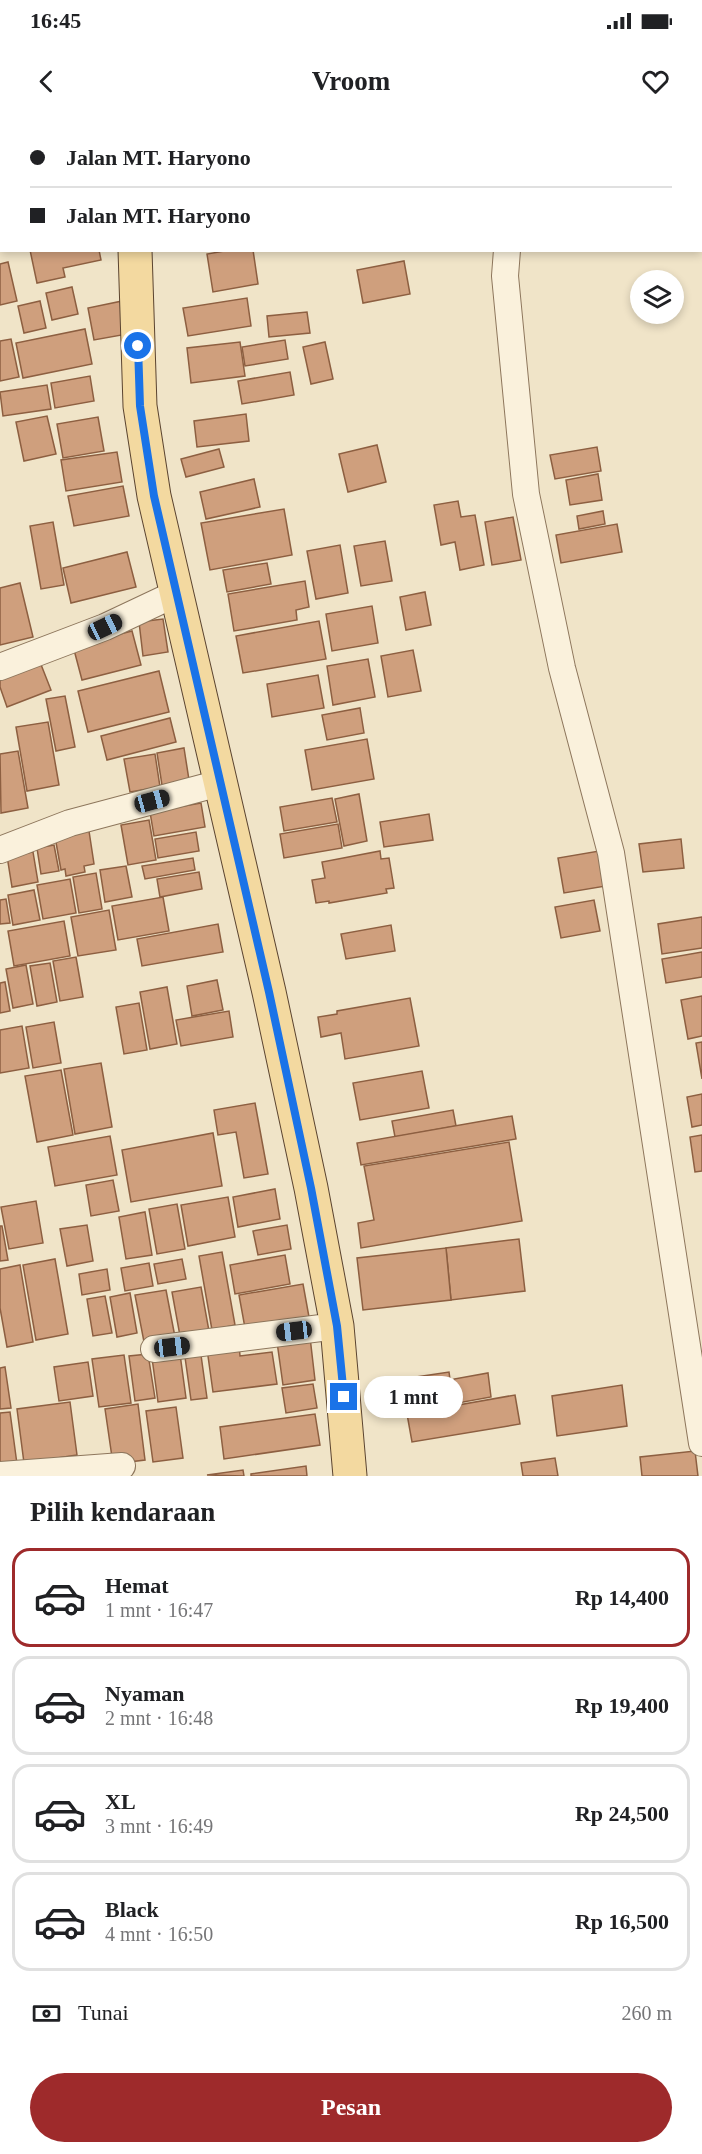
<!DOCTYPE html>
<html lang="id">
<head>
<meta charset="utf-8">
<style>
  :root { --surface:#fff; --page:#f6f6f6; --text:#202124; --muted:#757577; --line:#e0e0e0; --accent:#9e2a2b }
  body { margin:0; font-family:"Times New Roman",serif; background:var(--page); color:var(--text); height:100vh; display:flex; flex-direction:column; font-size:22px; white-space:nowrap }
  * { box-sizing:border-box; margin:0 }
  p { font-size:20px; color:var(--muted) }
  .icon { flex:none; width:33px; height:33px; fill:none; stroke:currentColor; stroke-width:2; stroke-linecap:round; stroke-linejoin:round }
  .map { position:relative; height:1356px; overflow:hidden }
  .details { display:flex; flex-direction:column; background:var(--surface); flex:1 }
  .details>* { flex:none }
  .guide { position:absolute; left:0px; top:0px; width:702px; height:132px; box-shadow:0 3px 9px #0003; display:grid; align-content:center; height:132px; padding:0 30px; background:var(--surface) }
  .buttons { position:absolute; left:630px; top:150px; display:grid; gap:12px }
  .buttons a { display:grid; place-items:center; width:54px; height:54px; border-radius:50%; background:var(--surface); box-shadow:0 3px 9px #0003; font-size:30px }
  .end { position:absolute; width:27px; height:27px; margin:-14px; border:8px solid #1a73e8; background:#fff; box-shadow:0 0 0 3px #fff }
  .from { border-radius:50% }
  .bubble { position:absolute; height:42px; border-radius:21px; background:var(--surface); box-shadow:0 3px 9px #0003; font-size:20px; font-weight:700; line-height:42px; text-align:center }
  .car { position:absolute; width:18px; height:36px; margin:-18px -9px; border-radius:8px; box-shadow:0 0 4px 2px #0007; background:linear-gradient(#222 24%,#8ab4d8 0 40%,#222 0 76%,#8ab4d8 0 86%,#222 0) }
  .guide b { display:flex; align-items:center; gap:21px; height:57px; font-size:22px }
  .guide b+b { border-top:2px solid var(--line) }
  .guide i { width:15px; height:15px; background:var(--text) }
  ul { padding:0; list-style:none }
  li { display:flex; align-items:center; gap:18px; height:99px; margin:0 12px 9px; padding:0 18px; border:3px solid var(--line); border-radius:18px }
  li div { flex:1 }
  li b { display:block; font-size:22px }
  li em { font-style:normal; font-weight:700 }
  li.on { border-color:var(--accent) }
  li>.icon { width:54px; height:54px; stroke-width:1.5 }
  h2 { padding:0 30px; font-size:27px; line-height:72px }
  .pay { display:flex; align-items:center; gap:15px; height:66px; padding:0 30px; font-size:22px }
  .pay p { margin-inline-start:auto }
  .cta { display:flex; gap:12px; margin-top:auto; padding:12px 30px }
  .cta a { flex:1; height:69px; border-radius:36px; background:var(--accent); color:#fff; font-size:24px; font-weight:700; line-height:69px; text-align:center }
  .status { display:flex; justify-content:space-between; align-items:center; height:42px; padding:0 30px; background:var(--surface); direction:ltr }
  .status svg { height:16px; fill:currentColor }
  header { display:flex; justify-content:space-between; align-items:center; height:78px; padding:0 30px; background:var(--surface); font-size:27px; font-weight:700 }
  .map>svg:first-child { display:block }
  .building { fill:#cf9f7d; stroke:#8d5f41; stroke-width:1.5 }
  .lines { fill:none; stroke-linecap:round; stroke-linejoin:round }
  .minor-casing { stroke:#8d765c; stroke-width:28 }
  .major-casing { stroke:#5b4430; stroke-width:35 }
  .minor { stroke:#faf1dc; stroke-width:26 }
  .major { stroke:#f3d9a0; stroke-width:33 }
  .route { stroke:#1a73e8; stroke-width:8 }
</style>
</head>
<body>
<div class="status"><b>16:45</b><svg viewBox="0 0 49 12"><path d="M0 12V9h3v3zM5 12V6h3v6zM10 12V3h3v9zM15 12V0h3v12zM26 1h20v11H26zM47 4h2v5h-2z"/></svg></div>
<header><svg class="icon" aria-label="back" viewBox="0 0 24 24"><path d="M15 5l-7 7 7 7"/></svg>Vroom<svg class="icon" aria-label="heart" viewBox="0 0 24 24"><path d="M12 20l-8-8c-3-5 5-10 8-4 3-6 11-1 8 4z"/></svg></header>
<div class="map">
<svg width="702" height="1356" viewBox="0 0 702 1356">
  <rect width="100%" height="100%" fill="#f0e4c8"/>
  <g class="building">
    <path d="M30 130H99L101 140 63 148 65 157 37 163Z"/>
    <path d="M230 130H253L258 164 213 172 207 134Z"/>
    <path d="M404 141 410 174 363 183 357 150Z"/>
    <path d="M8 142 17 181 0 185V144Z"/>
    <path d="M72 167 78 194 52 200 46 173Z"/>
    <path d="M247 178 251 206 188 216 183 188Z"/>
    <path d="M127 180 133 213 94 220 88 188Z"/>
    <path d="M40 181 46 208 24 213 18 186Z"/>
    <path d="M307 192 310 213 269 217 267 196Z"/>
    <path d="M85 209 92 244 23 258 16 223Z"/>
    <path d="M11 219 19 257 0 261V221Z"/>
    <path d="M285 220 288 239 245 246 242 227Z"/>
    <path d="M240 222 245 256 191 263 187 228Z"/>
    <path d="M325 222 333 259 311 264 303 227Z"/>
    <path d="M290 252 294 275 242 284 238 261Z"/>
    <path d="M90 256 94 281 55 288 51 263Z"/>
    <path d="M47 265 51 289 3 296 0 272Z"/>
    <path d="M246 294 249 321 197 327 194 301Z"/>
    <path d="M47 296 56 334 24 341 16 302Z"/>
    <path d="M98 297 104 331 63 338 57 304Z"/>
    <path d="M377 325 386 362 348 372 339 334Z"/>
    <path d="M597 327 601 351 555 359 550 335Z"/>
    <path d="M219 329 224 347 186 357 181 339Z"/>
    <path d="M117 332 122 362 66 371 61 340Z"/>
    <path d="M598 354 602 380 570 385 566 360Z"/>
    <path d="M254 359 260 387 206 399 200 372Z"/>
    <path d="M123 366 129 396 74 406 68 376Z"/>
    <path d="M458 381 461 397 475 395 484 445 460 450 455 422 441 425 434 385Z"/>
    <path d="M284 389 292 435 210 450 201 403Z"/>
    <path d="M603 391 605 404 579 409 577 396Z"/>
    <path d="M513 397 521 440 492 445 485 402Z"/>
    <path d="M53 402 64 465 41 469 30 406Z"/>
    <path d="M617 404 622 432 561 443 556 415Z"/>
    <path d="M385 421 392 461 361 466 354 426Z"/>
    <path d="M340 425 348 473 316 479 307 431Z"/>
    <path d="M127 432 136 467 71 483 63 448Z"/>
    <path d="M267 443 271 464 227 472 223 450Z"/>
    <path d="M305 461 309 487 296 490 297 500 234 511 228 474Z"/>
    <path d="M20 463 33 517 0 525V468Z"/>
    <path d="M425 472 431 505 406 510 400 477Z"/>
    <path d="M372 486 378 523 332 531 326 494Z"/>
    <path d="M163 499 168 532 143 536 139 502Z"/>
    <path d="M319 501 326 539 243 553 236 516Z"/>
    <path d="M132 511 141 545 82 560 73 526Z"/>
    <path d="M413 530 421 571 388 577 381 536Z"/>
    <path d="M368 539 375 577 333 585 327 546Z"/>
    <path d="M40 542 51 570 7 587 0 567V557Z"/>
    <path d="M159 551 169 592 88 612 78 571Z"/>
    <path d="M318 555 324 588 272 597 267 564Z"/>
    <path d="M65 576 75 627 56 631 46 579Z"/>
    <path d="M360 588 364 613 327 620 322 595Z"/>
    <path d="M170 598 176 622 107 640 101 616Z"/>
    <path d="M48 602 59 665 27 671 16 607Z"/>
    <path d="M367 619 374 659 312 670 305 630Z"/>
    <path d="M184 628 189 660 162 665 157 633Z"/>
    <path d="M18 631 28 688 1 693 0 634Z"/>
    <path d="M155 634 160 667 130 672 124 639Z"/>
    <path d="M359 674 367 721 344 726 335 679Z"/>
    <path d="M332 678 337 702 284 711 280 687Z"/>
    <path d="M201 683 205 707 154 716 150 692Z"/>
    <path d="M429 694 433 720 384 727 380 702Z"/>
    <path d="M149 700 156 740 128 745 121 705Z"/>
    <path d="M338 704 342 728 284 738 280 714Z"/>
    <path d="M89 711 94 744 84 746 85 752 66 756 65 749 61 750 55 717Z"/>
    <path d="M196 712 199 731 158 738 155 719Z"/>
    <path d="M681 719 684 748 643 752 639 724Z"/>
    <path d="M54 725 59 751 41 754 37 728Z"/>
    <path d="M380 731 381 739 389 738 394 768 386 769 387 773 329 783V781L316 783 312 760 325 758 322 742Z"/>
    <path d="M599 731 606 766 564 773 558 738Z"/>
    <path d="M33 732 38 762 12 767 7 736Z"/>
    <path d="M193 738 195 750 145 759 142 746Z"/>
    <path d="M126 746 132 777 105 782 100 750Z"/>
    <path d="M199 752 202 769 160 777 157 759Z"/>
    <path d="M96 753 102 789 79 793 73 757Z"/>
    <path d="M70 759 76 793 43 799 37 765Z"/>
    <path d="M34 770 40 800 13 805 8 775Z"/>
    <path d="M163 777 169 811 118 820 112 786Z"/>
    <path d="M6 779 10 803 0 804V780Z"/>
    <path d="M594 780 600 811 561 818 555 787Z"/>
    <path d="M109 790 116 830 78 836 71 797Z"/>
    <path d="M702 797V828L662 834 658 804Z"/>
    <path d="M64 801 70 836 14 846 8 811Z"/>
    <path d="M218 804 223 832 142 846 137 819Z"/>
    <path d="M391 805 395 831 346 839 341 814Z"/>
    <path d="M702 832V857L666 863 662 839Z"/>
    <path d="M76 837 83 877 60 881 53 841Z"/>
    <path d="M50 843 57 882 37 886 30 846Z"/>
    <path d="M26 845 33 884 13 888 6 849Z"/>
    <path d="M217 860 223 890 192 896 187 866Z"/>
    <path d="M5 862 10 891 0 893V863Z"/>
    <path d="M167 867 177 924 150 929 140 872Z"/>
    <path d="M702 876V916L688 919 681 880Z"/>
    <path d="M410 878 419 926 345 939 341 913 321 917 318 897 337 894V891Z"/>
    <path d="M139 883 147 930 124 934 116 887Z"/>
    <path d="M229 891 233 917 181 926 176 900Z"/>
    <path d="M54 902 61 943 33 948 26 907Z"/>
    <path d="M22 906 29 948 0 953V910Z"/>
    <path d="M702 922V959L696 923Z"/>
    <path d="M101 943 112 1007 75 1014 64 949Z"/>
    <path d="M61 950 73 1015 37 1022 25 956Z"/>
    <path d="M422 951 429 988 360 1000 353 963Z"/>
    <path d="M702 974V1005L692 1007 687 977Z"/>
    <path d="M255 983 268 1054 244 1058 236 1012 218 1015 214 990Z"/>
    <path d="M453 990 456 1006 395 1017 392 1001Z"/>
    <path d="M512 996 516 1019 361 1045 357 1023Z"/>
    <path d="M213 1013 222 1066 131 1082 122 1030Z"/>
    <path d="M702 1015V1051L695 1052 690 1017Z"/>
    <path d="M110 1016 117 1055 55 1066 48 1027Z"/>
    <path d="M509 1022 522 1101 361 1128 358 1103 374 1100 364 1046Z"/>
    <path d="M113 1060 119 1091 91 1096 86 1065Z"/>
    <path d="M275 1069 280 1099 238 1107 233 1077Z"/>
    <path d="M228 1077 235 1117 188 1126 181 1085Z"/>
    <path d="M36 1081 43 1123 9 1129 1 1087Z"/>
    <path d="M177 1084 185 1129 157 1134 149 1089Z"/>
    <path d="M145 1092 152 1135 126 1139 119 1097Z"/>
    <path d="M87 1105 93 1141 67 1146 60 1109Z"/>
    <path d="M287 1105 291 1129 258 1135 253 1111Z"/>
    <path d="M0 1106H2L8 1140 0 1141Z"/>
    <path d="M519 1119 525 1171 451 1180 446 1128Z"/>
    <path d="M446 1128 451 1180 363 1190 357 1138Z"/>
    <path d="M222 1132 235 1205 212 1210 199 1136Z"/>
    <path d="M285 1135 290 1164 235 1174 230 1145Z"/>
    <path d="M55 1139 68 1214 36 1220 23 1145Z"/>
    <path d="M182 1139 186 1159 158 1164 154 1144Z"/>
    <path d="M149 1143 153 1166 125 1171 121 1148Z"/>
    <path d="M20 1145 33 1222 7 1227 0 1188V1149Z"/>
    <path d="M107 1149 110 1170 82 1175 79 1154Z"/>
    <path d="M303 1164 309 1197 245 1208 239 1175Z"/>
    <path d="M201 1167 209 1211 180 1216 172 1172Z"/>
    <path d="M166 1170 175 1217 144 1222 135 1175Z"/>
    <path d="M130 1173 137 1213 117 1217 110 1177Z"/>
    <path d="M105 1176 112 1213 93 1216 87 1179Z"/>
    <path d="M310 1217 315 1260 283 1265 277 1222Z"/>
    <path d="M239 1224 240 1236 272 1232 277 1264 213 1272 207 1229Z"/>
    <path d="M200 1228 207 1278 191 1280 184 1230Z"/>
    <path d="M148 1234 155 1278 135 1281 129 1236Z"/>
    <path d="M180 1234 186 1278 158 1282 152 1238Z"/>
    <path d="M124 1235 131 1283 99 1287 92 1239Z"/>
    <path d="M88 1242 93 1276 59 1281 54 1247Z"/>
    <path d="M5 1247 11 1288 0 1289V1248Z"/>
    <path d="M449 1252 453 1281 407 1288 403 1259Z"/>
    <path d="M488 1253 491 1277 458 1283 454 1259Z"/>
    <path d="M313 1264 317 1288 286 1293 282 1268Z"/>
    <path d="M622 1265 627 1306 557 1316 552 1276Z"/>
    <path d="M515 1275 520 1304 412 1322 407 1294Z"/>
    <path d="M70 1282 77 1335 24 1343 17 1289Z"/>
    <path d="M138 1284 145 1340 113 1344 105 1289Z"/>
    <path d="M176 1287 183 1338 153 1342 146 1291Z"/>
    <path d="M10 1292 17 1344 0 1346V1293Z"/>
    <path d="M315 1294 320 1325 224 1339 220 1307Z"/>
    <path d="M695 1331 698 1356H642L640 1337Z"/>
    <path d="M555 1338 558 1356H523L521 1343Z"/>
    <path d="M306 1346 307 1356H251V1354Z"/>
    <path d="M243 1350 244 1356 207 1355Z"/>
  </g>
  <g class="lines">
    <defs>
      <g id="minor">
        <path d="M136 2 192 0"/>
        <path d="M513 2V0"/>
        <path d="M0 11H2"/>
        <path d="M507 130 505 156 526 374 562 548 611 733 702 1323"/>
        <path d="M0 547 105 507 177 473"/>
        <path d="M0 730 70 703 220 663"/>
        <path d="M154 1229 337 1206"/>
        <path d="M0 1355 122 1346"/>
      </g>
      <g id="major">
        <path d="M150 2V0"/>
        <path d="M135 130 140 286 154 376 269 872 311 1068 337 1206 350 1356"/>
      </g>
    </defs>
    <use href="#minor" class="minor-casing"/>
    <use href="#major" class="major-casing"/>
    <use href="#minor" class="minor"/>
    <use href="#major" class="major"/>
  </g>
  <g class="lines">
    <path class="route" d="M138 226 140 286 154 376 269 872 311 1068 337 1206 344 1277"/>
  </g>
</svg>
<div class="buttons">
<a><svg class="icon" aria-label="layers" viewBox="0 0 24 24"><path d="M12 4l9 5-9 5-9-5zM3 14l9 5 9-5"/></svg></a>
</div>
<i class="end from" style="left:138px;top:226px"></i>
<i class="end" style="left:344px;top:1277px"></i>
<div class="bubble" style="left:364px;top:1256px;width:99px">1 mnt</div>
<i class="car" style="left:105px;top:507px;rotate:65deg"></i>
<i class="car" style="left:152px;top:681px;rotate:75deg"></i>
<i class="car" style="left:294px;top:1211px;rotate:263deg"></i>
<i class="car" style="left:172px;top:1227px;rotate:83deg"></i>
<div class="guide">
<b><i class="from"></i>Jalan MT. Haryono</b>
<b><i></i>Jalan MT. Haryono</b>
</div>
</div>
<section class="details">
<h2>Pilih kendaraan</h2>
<ul>
<li class="on"><svg class="icon" aria-label="car" viewBox="0 0 24 24"><path d="M5 17H2v-5l4-1 3-4h7l3 4 3 1v5h-3M9 17h6M6 11h13"/><circle cx="7" cy="17" r="2"/><circle cx="17" cy="17" r="2"/></svg><div><b>Hemat</b><p>1 mnt · 16:47</p></div><em>Rp 14,400</em></li>
<li><svg class="icon" aria-label="car" viewBox="0 0 24 24"><path d="M5 17H2v-5l4-1 3-4h7l3 4 3 1v5h-3M9 17h6M6 11h13"/><circle cx="7" cy="17" r="2"/><circle cx="17" cy="17" r="2"/></svg><div><b>Nyaman</b><p>2 mnt · 16:48</p></div><em>Rp 19,400</em></li>
<li><svg class="icon" aria-label="car" viewBox="0 0 24 24"><path d="M5 17H2v-5l4-1 3-4h7l3 4 3 1v5h-3M9 17h6M6 11h13"/><circle cx="7" cy="17" r="2"/><circle cx="17" cy="17" r="2"/></svg><div><b>XL</b><p>3 mnt · 16:49</p></div><em>Rp 24,500</em></li>
<li><svg class="icon" aria-label="car" viewBox="0 0 24 24"><path d="M5 17H2v-5l4-1 3-4h7l3 4 3 1v5h-3M9 17h6M6 11h13"/><circle cx="7" cy="17" r="2"/><circle cx="17" cy="17" r="2"/></svg><div><b>Black</b><p>4 mnt · 16:50</p></div><em>Rp 16,500</em></li>
</ul>
<div class="pay"><svg class="icon" aria-label="cash" viewBox="0 0 24 24"><path d="M3 7h18v10H3z"/><circle cx="12" cy="12" r="2"/></svg>Tunai<p>260 m</p></div>
<div class="cta"><a>Pesan</a></div>
</section>
</body>
</html>
